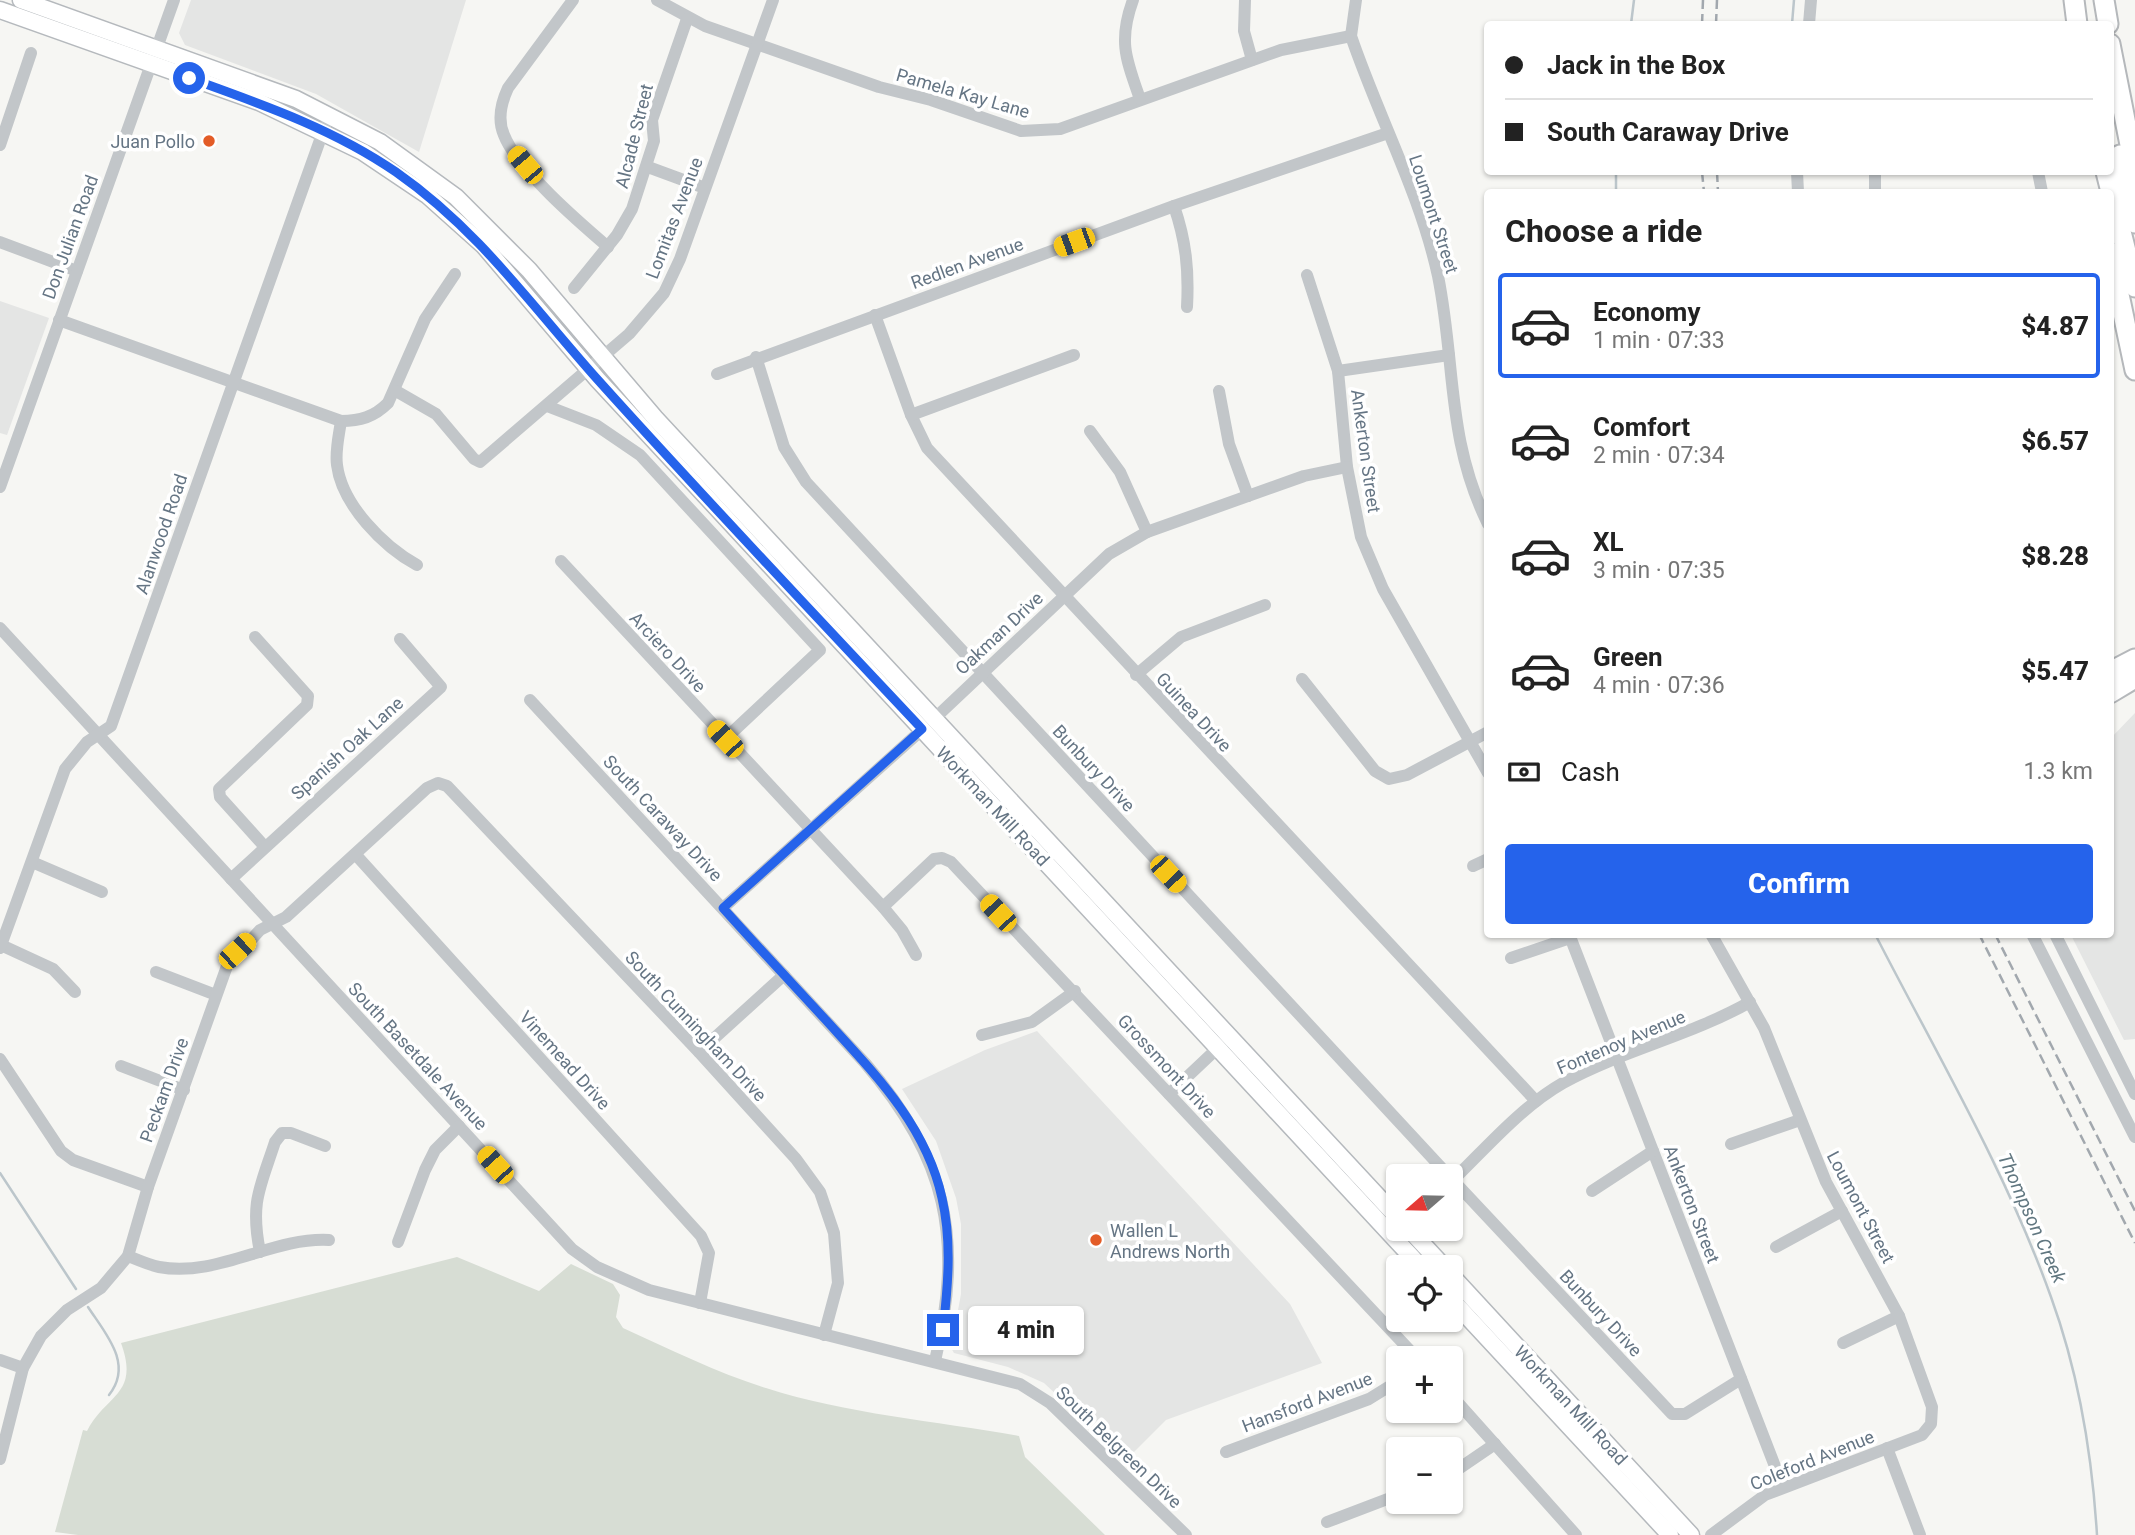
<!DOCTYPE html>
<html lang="en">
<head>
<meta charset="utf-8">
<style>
  :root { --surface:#fff; --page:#f2f2f2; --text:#222; --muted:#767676; --line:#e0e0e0; --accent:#2563eb }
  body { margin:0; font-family:Roboto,sans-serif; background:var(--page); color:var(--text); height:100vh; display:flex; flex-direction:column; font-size:26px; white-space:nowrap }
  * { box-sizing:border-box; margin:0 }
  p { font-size:23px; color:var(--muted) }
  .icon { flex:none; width:38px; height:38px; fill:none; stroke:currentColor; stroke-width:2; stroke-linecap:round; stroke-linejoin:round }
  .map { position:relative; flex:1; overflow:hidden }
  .sheet { position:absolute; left:1484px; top:189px; width:630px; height:749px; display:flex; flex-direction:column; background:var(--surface); border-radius:7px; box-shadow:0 2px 5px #0004 }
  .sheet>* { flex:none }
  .top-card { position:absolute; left:1484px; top:21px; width:630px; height:154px; border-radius:7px; box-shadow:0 2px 5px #0004; display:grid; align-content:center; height:154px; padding:0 21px; background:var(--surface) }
  .needle { width:46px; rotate:250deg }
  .tools { position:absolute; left:1386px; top:1164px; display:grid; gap:14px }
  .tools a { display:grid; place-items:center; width:77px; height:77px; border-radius:7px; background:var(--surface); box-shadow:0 2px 5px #0004; font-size:35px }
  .end { position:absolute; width:32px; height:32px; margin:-16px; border:9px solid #2563eb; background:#fff; box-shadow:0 0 0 4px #fff }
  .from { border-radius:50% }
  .bubble { position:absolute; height:49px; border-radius:7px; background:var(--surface); box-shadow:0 2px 5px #0004; font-size:23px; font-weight:800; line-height:49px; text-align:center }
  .car { position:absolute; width:21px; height:42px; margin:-21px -10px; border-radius:9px; box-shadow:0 0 5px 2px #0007; background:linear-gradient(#f5c518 24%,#345 0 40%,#f5c518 0 76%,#345 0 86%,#f5c518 0) }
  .top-card b { display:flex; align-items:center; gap:24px; height:66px; font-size:26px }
  .top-card b+b { border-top:2px solid var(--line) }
  .top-card i { width:18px; height:18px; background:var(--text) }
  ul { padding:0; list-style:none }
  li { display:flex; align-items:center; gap:21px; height:105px; margin:0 14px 10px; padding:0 7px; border:4px solid transparent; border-radius:7px }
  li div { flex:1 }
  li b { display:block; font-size:26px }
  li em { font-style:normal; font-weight:800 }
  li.on { border-color:var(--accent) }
  li>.icon { width:63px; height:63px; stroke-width:1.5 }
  h2 { padding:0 21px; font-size:32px; line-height:84px }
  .pay { display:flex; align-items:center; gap:18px; height:77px; padding:0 21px; font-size:26px }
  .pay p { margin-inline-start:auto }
  .button { display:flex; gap:14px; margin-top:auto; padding:14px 21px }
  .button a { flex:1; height:80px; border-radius:7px; background:var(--accent); color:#fff; font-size:28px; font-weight:800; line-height:80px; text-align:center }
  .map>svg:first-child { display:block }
  .built { fill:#e4e5e4 }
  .green { fill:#d7ddd4 }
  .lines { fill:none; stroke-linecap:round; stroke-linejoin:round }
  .stream { stroke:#bcc6cb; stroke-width:2.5 }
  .major-casing { stroke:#b5b9bd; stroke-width:19 }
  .highway-casing { stroke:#b5b8bb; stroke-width:23 }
  .minor { stroke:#c2c6c9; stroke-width:12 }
  .major { stroke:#fff; stroke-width:16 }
  .highway { stroke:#fff; stroke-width:19 }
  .rail { stroke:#a2a8ae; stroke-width:2.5; stroke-dasharray:10 5; stroke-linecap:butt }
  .route { stroke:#2563eb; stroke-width:9 }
  .poi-dot { fill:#e35c27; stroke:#fff; stroke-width:2.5 }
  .labels { text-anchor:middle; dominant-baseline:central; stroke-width:7; stroke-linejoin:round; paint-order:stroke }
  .street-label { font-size:18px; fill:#657584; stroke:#fff }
  .poi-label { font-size:18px; fill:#657584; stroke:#fff; text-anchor:end }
  .water-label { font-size:19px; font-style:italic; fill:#617780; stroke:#fff }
</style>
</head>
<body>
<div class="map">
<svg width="2135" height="1535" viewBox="0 0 2135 1535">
  <rect width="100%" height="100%" fill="#f6f6f3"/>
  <g class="built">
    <path d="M191 0H466L419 152 316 94 185 45 179 33Z"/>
    <path d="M0 301 49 318 7 435 0 433Z"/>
    <path d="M2135 713V1039L2124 1040 2071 935 2110 934 2111 738Z"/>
    <path d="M1037 1031 1290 1304 1322 1363 1166 1420 1126 1460 1044 1383 1008 1367 954 1353 951 1348 961 1294V1224L956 1198 936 1141 902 1089 985 1050Z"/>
  </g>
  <path class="green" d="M457 1257 539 1291 571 1264 613 1284 620 1295 616 1317 623 1328C670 1349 717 1373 766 1388 847 1414 936 1421 1019 1436L1025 1457 1105 1535H78L55 1532 83 1430 87 1431C106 1394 140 1395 121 1343Z"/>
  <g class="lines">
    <g class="stream">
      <path d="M1631 24 1634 0"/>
      <path d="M1792 24 1794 0"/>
      <path d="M1616 192V172"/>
      <path d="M1875 934C1936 1053 2006 1171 2051 1297 2079 1374 2092 1453 2097 1535"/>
      <path d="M0 1173 76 1289"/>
      <path d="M88 1307C105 1333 134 1364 109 1395"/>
    </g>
    <defs>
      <g id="major">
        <path d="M21 0 296 99 380 142 456 197 529 270 655 418 1398 1218"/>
        <path d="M0 10 259 102 363 152 427 195 484 246 598 380 1421 1267"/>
        <path d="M1408 1228 1444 1267"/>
        <path d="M1451 1275 1691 1535"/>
        <path d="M1451 1299 1670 1535"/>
      </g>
      <g id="highway">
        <path d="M2074 0 2077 24"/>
        <path d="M2104 0 2108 24"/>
        <path d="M2110 44 2135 170"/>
        <path d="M2120 155 2135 223"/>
        <path d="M2106 172 2135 287"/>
        <path d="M2110 252 2135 370"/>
        <path d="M2110 672 2135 659"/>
        <path d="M2110 693 2135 678"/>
      </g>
    </defs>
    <use href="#major" class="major-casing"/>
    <use href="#highway" class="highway-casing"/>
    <g class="minor">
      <path d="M573 0 508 88C501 103 497 119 504 135 517 169 580 223 608 247"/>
      <path d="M657 0 705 26 879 87 931 100 1021 131 1060 129 1281 50 1351 36"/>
      <path d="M1133 0C1118 41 1126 59 1140 99"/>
      <path d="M1245 0 1244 31 1252 60"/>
      <path d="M1356 0 1351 36C1378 116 1420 193 1438 276 1456 365 1446 439 1488 524"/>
      <path d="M1809 24 1811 0"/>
      <path d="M0 145 31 53"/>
      <path d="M648 167 705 188"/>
      <path d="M1797 172 1798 192"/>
      <path d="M2038 172 2042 192"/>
      <path d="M1875 192V172"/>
      <path d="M1174 206C1186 241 1189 270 1187 307"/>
      <path d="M0 242 77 271"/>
      <path d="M1307 275 1338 371 1347 467 1361 537 1383 589 1488 773"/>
      <path d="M574 288 617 235 632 209 654 141 652 120 687 19"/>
      <path d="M875 315 911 415 927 448 1536 1101"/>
      <path d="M59 320 341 421C360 421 374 417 388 403L425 319 455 274"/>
      <path d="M756 357 784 447 806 482 1449 1176"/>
      <path d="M1338 371 1449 355"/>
      <path d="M717 374 1174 206 1388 133"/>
      <path d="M396 391 436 414 474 459 480 462 629 334 664 293 680 259 773 0"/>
      <path d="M1219 391 1229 444 1248 496"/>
      <path d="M547 406 596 425 640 455 820 650 725 739"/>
      <path d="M911 415 1074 355"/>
      <path d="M341 421C339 435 335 451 337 465 342 505 384 547 417 565"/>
      <path d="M1090 431 1120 472 1147 532"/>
      <path d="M0 487 174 0"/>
      <path d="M561 561 883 907 902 930 916 955"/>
      <path d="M0 628 572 1249 597 1267 649 1290 1020 1384 1050 1403 1186 1535"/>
      <path d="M255 637 308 696 307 705 219 789 220 797 265 847"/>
      <path d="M1136 675 1181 637 1265 605"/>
      <path d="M1302 679 1375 771 1389 779 1407 775 1488 732"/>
      <path d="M530 700 865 1063C947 1158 964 1239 935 1361"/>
      <path d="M356 855 701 1236 709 1253 700 1303"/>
      <path d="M32 862 102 892"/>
      <path d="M1473 866 1488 859"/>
      <path d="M231 879 441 687 400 639"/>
      <path d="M883 907 934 859 942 858 951 862 1417 1358"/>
      <path d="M723 908 934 719 1109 554 1147 532 1304 476 1347 467"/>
      <path d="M1569 934 1783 1487"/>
      <path d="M2032 934 2135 1137"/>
      <path d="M2055 934 2135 1094"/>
      <path d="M1 945 53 969 75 992"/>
      <path d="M0 948 65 769 87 742 111 726 325 126"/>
      <path d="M1511 958 1570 938"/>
      <path d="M156 972 216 995"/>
      <path d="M982 1035 1032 1022 1075 991"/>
      <path d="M699 1052 784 975"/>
      <path d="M0 1059 61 1151 73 1160 148 1187"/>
      <path d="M121 1066 184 1090"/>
      <path d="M1169 1094 1222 1044"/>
      <path d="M1731 1144 1800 1120"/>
      <path d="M1451 1178 1672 1414H1685L1741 1379"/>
      <path d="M1451 1182C1486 1148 1521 1107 1563 1083 1623 1050 1690 1036 1750 1002"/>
      <path d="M1592 1191 1653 1151"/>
      <path d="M398 1242 425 1170 435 1150 459 1126"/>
      <path d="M1776 1247 1842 1211"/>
      <path d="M260 1252C250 1202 260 1188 275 1142L282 1133H291L325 1146"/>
      <path d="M128 1256C138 1260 149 1265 159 1267 217 1278 272 1237 329 1240"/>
      <path d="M1843 1343 1899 1316"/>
      <path d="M0 1360 23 1368"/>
      <path d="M1451 1395 1576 1535"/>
      <path d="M1887 1448 1920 1535"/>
      <path d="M1226 1452 1369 1399 1398 1381"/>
      <path d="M0 1459 23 1368 41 1336 67 1310 101 1288 128 1256 148 1187 227 966 260 930 286 917 427 788 438 783 447 786 699 1052 796 1159 820 1192 834 1233 838 1283 824 1335"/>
      <path d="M1451 1474 1495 1444"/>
      <path d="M1327 1522 1398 1495"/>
      <path d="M1711 1535 1765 1495 1922 1435 1931 1424 1932 1407 1899 1316 1826 1182 1764 1028 1711 934"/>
    </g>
    <use href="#major" class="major"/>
    <use href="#highway" class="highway"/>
    <g class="rail">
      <path d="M1702 24 1703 0"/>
      <path d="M1716 24 1717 0"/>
      <path d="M1702 172 1704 192"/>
      <path d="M1717 172 1718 192"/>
      <path d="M1979 934 2135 1243"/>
      <path d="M1995 934 2135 1211"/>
    </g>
  </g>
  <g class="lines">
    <path class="route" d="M189 78C261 104 332 128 396 172 479 230 531 305 598 380 704 498 813 613 922 729L723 908C756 945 790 981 824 1018 872 1071 926 1124 942 1198 952 1241 948 1286 943 1330"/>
  </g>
  <g class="poi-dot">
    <circle cx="209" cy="141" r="7"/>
    <circle cx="1096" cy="1240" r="7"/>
  </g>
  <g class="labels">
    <g class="street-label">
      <text transform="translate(963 93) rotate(16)">Pamela Kay Lane</text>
      <text transform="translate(634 136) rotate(-76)">Alcade Street</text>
      <text transform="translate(1434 214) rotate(72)">Loumont Street</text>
      <text transform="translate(674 218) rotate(-69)">Lomitas Avenue</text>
      <text transform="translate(70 237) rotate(-70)">Don Julian Road</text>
      <text transform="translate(967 263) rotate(-20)">Redlen Avenue</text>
      <text transform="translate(1366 451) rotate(82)">Ankerton Street</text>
      <text transform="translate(161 534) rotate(-71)">Alanwood Road</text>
      <text transform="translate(999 633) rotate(-43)">Oakman Drive</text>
      <text transform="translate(668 652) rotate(47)">Arciero Drive</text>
      <text transform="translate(1194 712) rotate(47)">Guinea Drive</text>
      <text transform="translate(347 748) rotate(-42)">Spanish Oak Lane</text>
      <text transform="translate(1094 768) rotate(47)">Bunbury Drive</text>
      <text transform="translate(993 806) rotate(47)">Workman Mill Road</text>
      <text transform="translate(663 818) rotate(47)">South Caraway Drive</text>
      <text transform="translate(696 1026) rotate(47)">South Cunningham Drive</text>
      <text transform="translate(1621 1042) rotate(-23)">Fontenoy Avenue</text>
      <text transform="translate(418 1056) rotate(47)">South Basetdale Avenue</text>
      <text transform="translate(565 1060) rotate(48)">Vinemead Drive</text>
      <text transform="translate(1167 1066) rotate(47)">Grossmont Drive</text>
      <text transform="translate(164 1090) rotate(-70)">Peckam Drive</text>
      <text transform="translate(1692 1204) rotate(69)">Ankerton Street</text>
      <text transform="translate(1861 1207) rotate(62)">Loumont Street</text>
      <text transform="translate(1601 1313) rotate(47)">Bunbury Drive</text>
      <text transform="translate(1307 1402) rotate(-21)">Hansford Avenue</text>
      <text transform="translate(1571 1405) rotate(47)">Workman Mill Road</text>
      <text transform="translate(1119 1447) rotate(44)">South Belgreen Drive</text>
      <text transform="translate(1812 1460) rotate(-22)">Coleford Avenue</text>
    </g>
    <g class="poi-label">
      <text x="195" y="141">Juan Pollo</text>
      <text x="1110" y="1230" text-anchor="start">Wallen L<tspan x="1110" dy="21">Andrews North</tspan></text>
    </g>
    <g class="water-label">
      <text transform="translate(2032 1218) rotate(66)">Thompson Creek</text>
    </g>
  </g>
</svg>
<div class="tools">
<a><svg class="needle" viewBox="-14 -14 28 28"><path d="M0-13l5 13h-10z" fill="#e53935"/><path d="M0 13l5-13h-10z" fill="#767676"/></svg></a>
<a><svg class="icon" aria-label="locate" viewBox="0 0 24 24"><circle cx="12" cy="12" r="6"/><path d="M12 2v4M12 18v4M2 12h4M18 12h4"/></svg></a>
<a>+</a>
<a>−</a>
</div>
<i class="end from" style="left:189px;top:78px"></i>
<i class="end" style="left:943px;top:1330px"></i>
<div class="bubble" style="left:968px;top:1306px;width:116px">4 min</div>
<i class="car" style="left:525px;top:165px;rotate:320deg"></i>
<i class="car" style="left:1074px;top:242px;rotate:250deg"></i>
<i class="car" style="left:725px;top:739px;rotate:317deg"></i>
<i class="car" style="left:1168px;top:874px;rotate:137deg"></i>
<i class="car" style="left:998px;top:913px;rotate:317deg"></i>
<i class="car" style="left:237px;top:951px;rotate:47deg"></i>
<i class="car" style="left:495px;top:1165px;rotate:318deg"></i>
<div class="top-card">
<b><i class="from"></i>Jack in the Box</b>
<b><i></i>South Caraway Drive</b>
</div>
<section class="sheet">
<h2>Choose a ride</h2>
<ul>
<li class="on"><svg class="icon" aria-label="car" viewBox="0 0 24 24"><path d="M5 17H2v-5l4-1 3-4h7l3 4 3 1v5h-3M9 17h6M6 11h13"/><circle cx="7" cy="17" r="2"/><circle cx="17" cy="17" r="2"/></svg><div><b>Economy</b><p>1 min · 07:33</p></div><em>$4.87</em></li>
<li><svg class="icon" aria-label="car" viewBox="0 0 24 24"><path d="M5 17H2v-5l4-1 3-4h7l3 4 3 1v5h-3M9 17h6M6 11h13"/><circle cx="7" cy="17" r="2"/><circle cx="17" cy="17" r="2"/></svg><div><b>Comfort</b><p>2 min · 07:34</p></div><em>$6.57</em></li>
<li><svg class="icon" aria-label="car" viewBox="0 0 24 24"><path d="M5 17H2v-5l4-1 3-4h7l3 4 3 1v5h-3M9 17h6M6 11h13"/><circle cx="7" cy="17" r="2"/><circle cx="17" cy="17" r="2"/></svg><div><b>XL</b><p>3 min · 07:35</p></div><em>$8.28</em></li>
<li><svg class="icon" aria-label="car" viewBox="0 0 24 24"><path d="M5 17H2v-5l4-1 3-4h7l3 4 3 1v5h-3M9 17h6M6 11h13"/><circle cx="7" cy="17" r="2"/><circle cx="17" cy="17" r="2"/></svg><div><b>Green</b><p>4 min · 07:36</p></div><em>$5.47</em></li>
</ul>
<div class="pay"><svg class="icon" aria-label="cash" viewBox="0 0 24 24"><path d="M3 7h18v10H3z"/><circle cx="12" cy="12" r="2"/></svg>Cash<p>1.3 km</p></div>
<div class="button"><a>Confirm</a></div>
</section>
</div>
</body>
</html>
